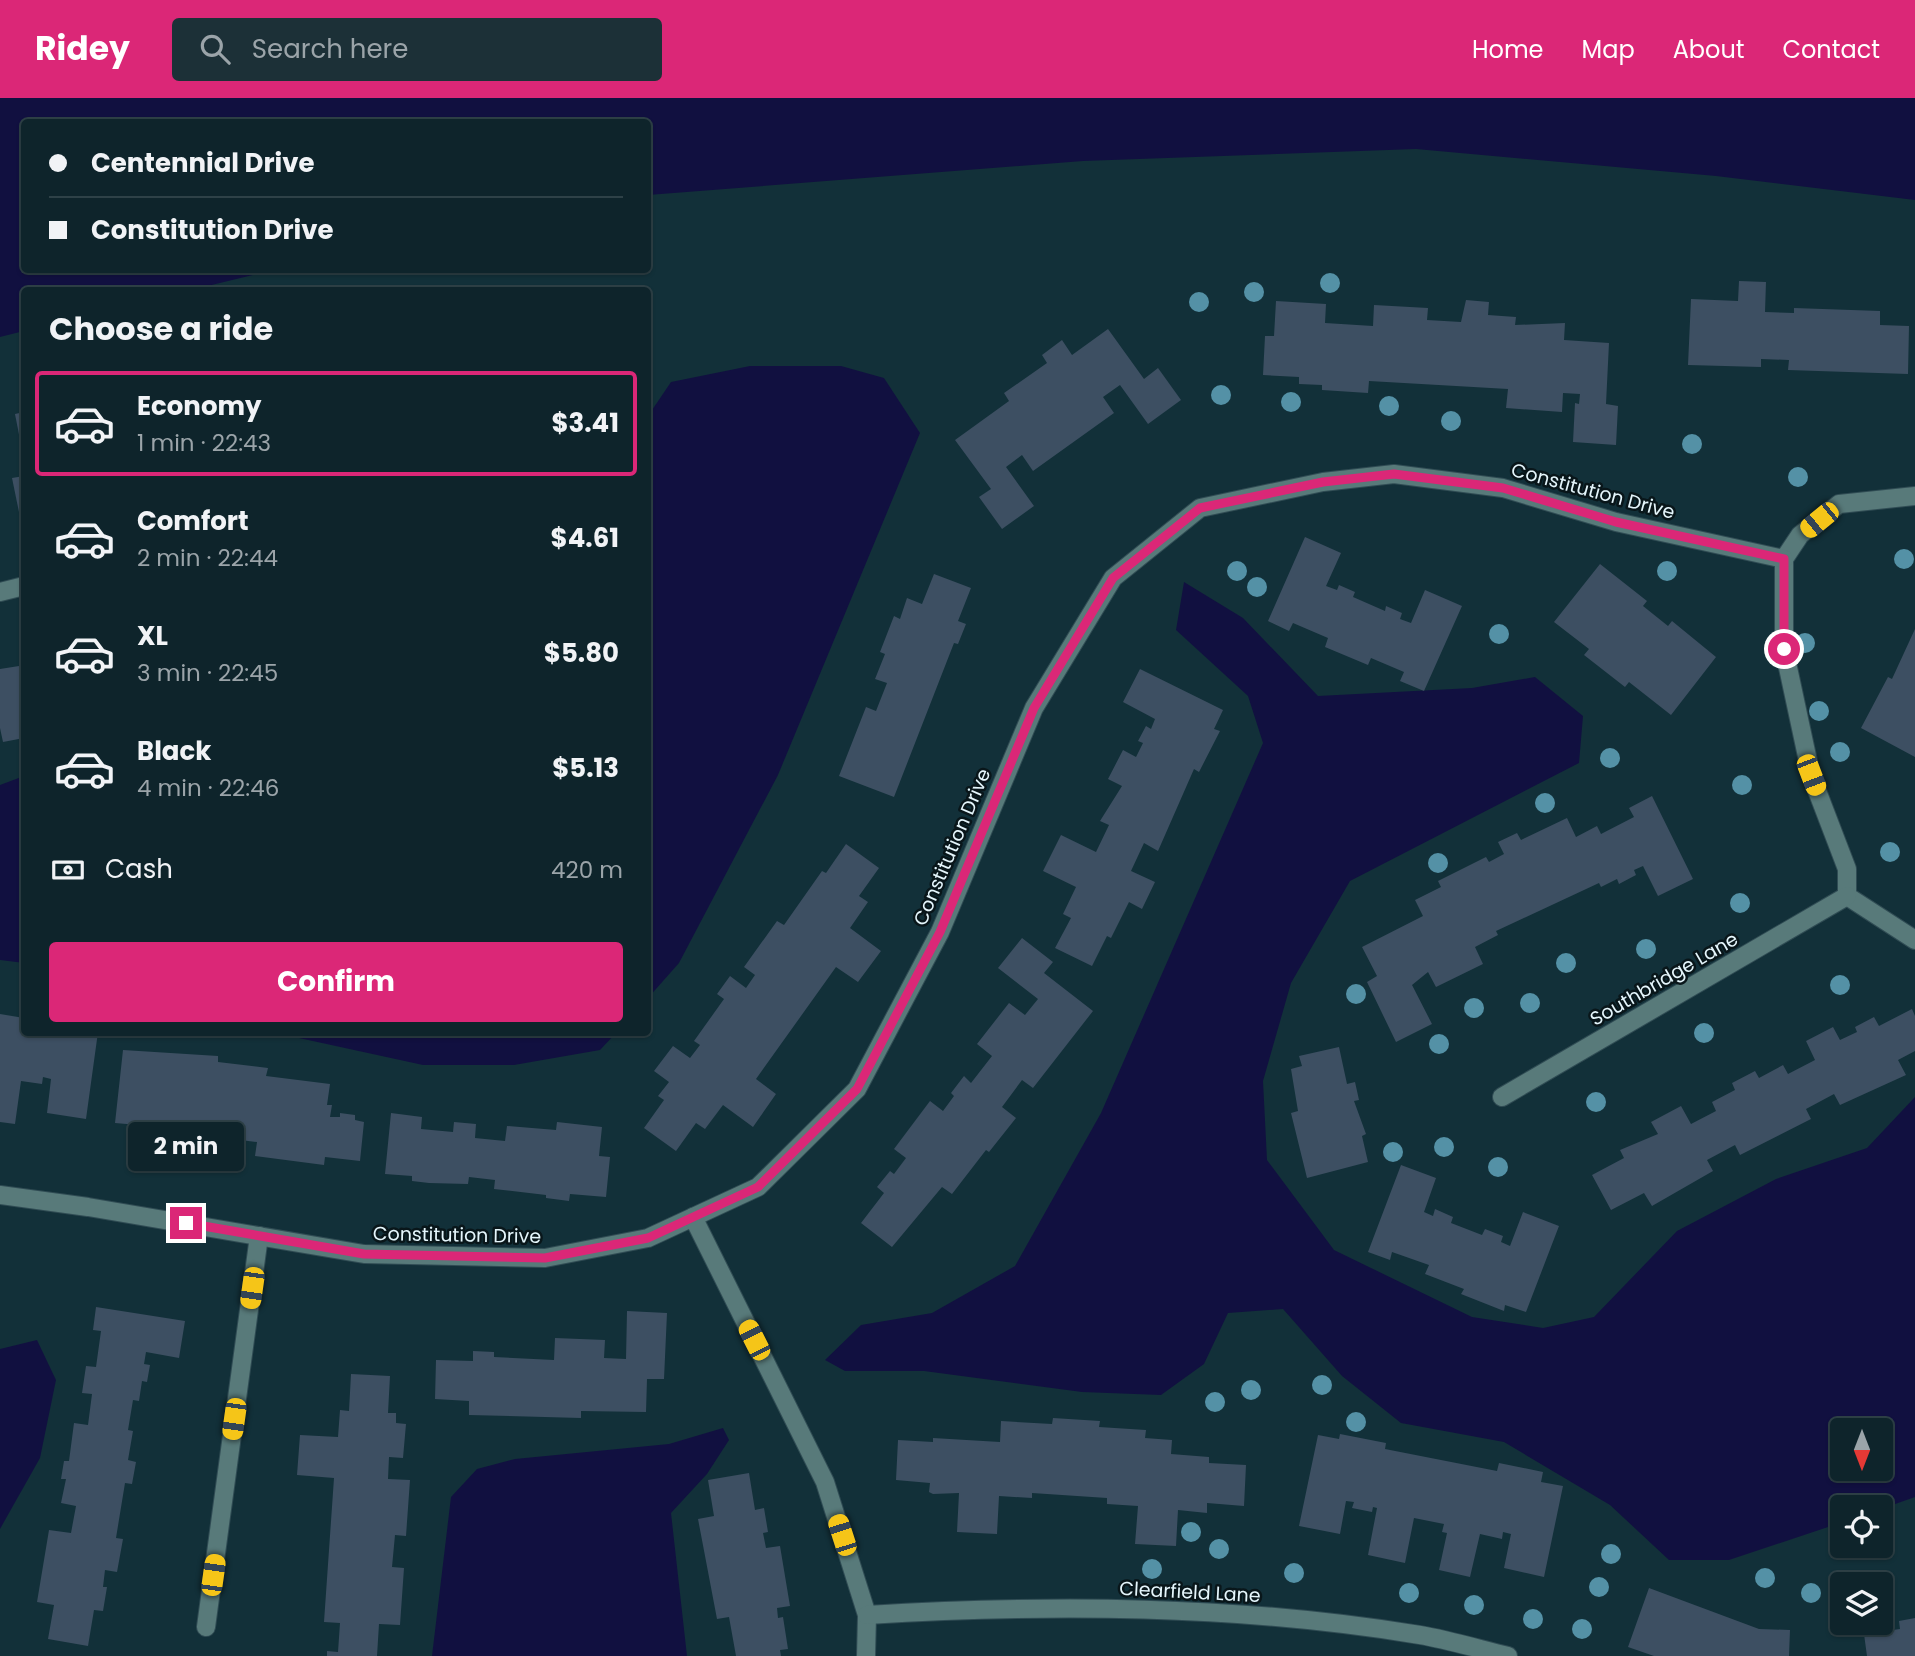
<!DOCTYPE html>
<html lang="en">
<head>
<meta charset="utf-8">
<style>
  :root { --surface:#0e242b; --page:#1c3037; --text:#f1f3f6; --muted:#9ba4a9; --line:#2e4147; --accent:#db2777 }
  body { margin:0; font-family:Poppins,sans-serif; background:var(--page); color:var(--text); height:100vh; display:flex; flex-direction:column; font-size:26px; white-space:nowrap }
  * { box-sizing:border-box; margin:0 }
  p { font-size:23px; color:var(--muted) }
  .icon { flex:none; width:38px; height:38px; fill:none; stroke:currentColor; stroke-width:2; stroke-linecap:round; stroke-linejoin:round }
  .map { position:relative; flex:1; overflow:hidden }
  .panel { position:absolute; left:21px; top:189px; width:630px; height:749px; display:flex; flex-direction:column; background:var(--surface); border-radius:7px; box-shadow:0 2px 5px #0004,0 0 0 2px var(--line) }
  .panel>* { flex:none }
  .top-card { position:absolute; left:21px; top:21px; width:630px; height:154px; border-radius:7px; box-shadow:0 2px 5px #0004,0 0 0 2px var(--line); display:grid; align-content:center; height:154px; padding:0 28px; background:var(--surface) }
  .needle { width:46px; rotate:180deg }
  .fabs { position:absolute; left:1830px; top:1320px; display:grid; gap:14px }
  .fabs a { display:grid; place-items:center; width:63px; height:63px; border-radius:7px; background:var(--surface); box-shadow:0 2px 5px #0004,0 0 0 2px var(--line); font-size:35px }
  .end { position:absolute; width:32px; height:32px; margin:-16px; border:9px solid #db2777; background:#fff; box-shadow:0 0 0 4px #fff }
  .from { border-radius:50% }
  .bubble { position:absolute; height:49px; border-radius:7px; background:var(--surface); box-shadow:0 2px 5px #0004,0 0 0 2px var(--line); font-size:23px; font-weight:700; line-height:49px; text-align:center }
  .car { position:absolute; width:21px; height:42px; margin:-21px -10px; border-radius:9px; box-shadow:0 0 5px 2px #0007; background:linear-gradient(#f5c518 24%,#345 0 40%,#f5c518 0 76%,#345 0 86%,#f5c518 0) }
  .top-card b { display:flex; align-items:center; gap:24px; height:66px; font-size:26px }
  .top-card b+b { border-top:2px solid var(--line) }
  .top-card i { width:18px; height:18px; background:var(--text) }
  ul { padding:0; list-style:none }
  li { display:flex; align-items:center; gap:21px; height:105px; margin:0 14px 10px; padding:0 14px; border:4px solid transparent; border-radius:7px }
  li div { flex:1 }
  li b { display:block; font-size:26px }
  li em { font-style:normal; font-weight:700 }
  li.selected { border-color:var(--accent) }
  li>.icon { width:63px; height:63px; stroke-width:1.5 }
  h2 { padding:0 28px; font-size:32px; line-height:84px }
  .pay { display:flex; align-items:center; gap:18px; height:77px; padding:0 28px; font-size:26px }
  .pay p { margin-inline-start:auto }
  .button { display:flex; gap:14px; margin-top:auto; padding:14px 28px }
  .button a { flex:1; height:80px; border-radius:7px; background:var(--accent); color:#fff; font-size:28px; font-weight:700; line-height:80px; text-align:center }
  header { display:flex; align-items:center; gap:42px; box-sizing:border-box; height:98px; padding:0 35px; background:var(--accent); color:#fff }
  header strong { font-size:33px }
  nav { display:flex; gap:38px; margin-inline-start:auto; font-size:24px }
  .search { width:490px; height:63px; background:var(--page); display:flex; align-items:center; gap:18px; box-sizing:border-box; padding:0 24px; border-radius:7px; color:var(--muted); font-size:26px }
  .map>svg:first-child { display:block }
  .water { fill:#111040; fill-rule:evenodd }
  .building { fill:#3d4f62 }
  .lines { fill:none; stroke-linecap:round; stroke-linejoin:round }
  .minor-casing { stroke:#304c54; stroke-width:20 }
  .minor { stroke:#587a7a; stroke-width:18 }
  .tree { fill:#5491a6 }
  .route { stroke:#db2777; stroke-width:9 }
  .labels { text-anchor:middle; dominant-baseline:central; stroke-width:5; stroke-linejoin:round; paint-order:stroke }
  .street-label { font-size:19px; fill:#e5f6fc; stroke:#09161a }
</style>
</head>
<body>
<header>
<strong>Ridey</strong>
<div class="search"><svg class="icon" aria-label="search" viewBox="0 0 24 24"><circle cx="10" cy="10" r="6"/><path d="M15 15l6 6"/></svg>Search here</div>
<nav><a>Home</a><a>Map</a><a>About</a><a>Contact</a></nav>
</header>
<div class="map">
<svg width="1915" height="1558" viewBox="0 0 1915 1558">
  <rect width="100%" height="100%" fill="#123039"/>
  <g class="water">
    <path d="M0 0H1915V102L1716 78 1416 51 1083 63 648 97V24H24V172H274L191 192H24V233L0 239Z"/>
    <path d="M750 268H841L884 280 920 335 778 677 679 865 648 900V318L671 284Z"/>
    <path d="M1184 484 1243 520 1318 598 1472 590 1535 579 1583 618 1579 665 1350 783 1291 885 1263 983 1267 1062 1334 1152 1472 1219 1543 1230 1594 1219 1677 1133 1776 1081 1867 1050 1915 999V1399L1881 1411 1843 1409V1424L1729 1462H1669L1610 1407 1504 1344 1401 1325 1342 1278 1283 1211 1228 1215 1204 1266 1161 1297 1082 1294 924 1273H845L825 1262 861 1227 932 1215 1015 1168 1101 1015 1263 645 1248 598 1176 532ZM1843 1332H1881V1370H1843Z"/>
    <path d="M24 678V865L0 862V687Z"/>
    <path d="M276 935H616L600 952 514 967H423Z"/>
    <path d="M37 1242 56 1282 40 1360 0 1431V1251Z"/>
    <path d="M723 1330 729 1342 707 1376 671 1415 687 1558H432L451 1399 477 1371 515 1361 669 1346Z"/>
  </g>
  <g class="building">
    <path d="M1739 183 1766 184 1765 214 1794 215V210L1880 213V227L1909 228 1908 276 1788 272 1789 262 1761 261V269L1688 267 1691 201 1738 203Z"/>
    <path d="M1466 202 1489 204 1488 217 1516 219 1515 227 1565 225 1564 242 1609 245 1606 306 1618 308 1616 347 1573 344 1575 305 1579 306 1580 296 1563 295 1562 314 1506 310 1508 291 1369 283 1368 295 1322 292V287L1299 286V279L1263 277 1265 238H1274L1276 203 1326 206 1325 225 1373 228 1374 207 1428 210 1427 222 1461 224Z"/>
    <path d="M1108 231 1144 281 1158 270 1181 302 1148 326 1120 287 1103 299 1114 315 1033 373 1022 357 1006 369 1034 408 1002 431 979 399 991 391 955 342 1009 303 1004 295 1047 265 1042 257 1062 242 1072 257Z"/>
    <path d="M24 314V357H23L15 316Z"/>
    <path d="M24 378V418L20 419 12 380Z"/>
    <path d="M1305 439 1341 455 1326 488 1337 492 1339 487 1355 494 1353 499 1385 513 1386 508 1402 515 1400 521 1411 525 1425 492 1462 508 1424 593 1400 583 1404 574 1371 560 1368 567 1325 549 1328 540 1293 525 1289 533 1268 523Z"/>
    <path d="M1600 466 1647 503 1643 508 1668 528 1672 523 1716 559 1671 617 1629 584 1625 589 1584 557 1589 551 1554 524Z"/>
    <path d="M934 476 971 490 958 523 966 526 958 546 954 545 894 699 839 678 866 609 876 613 887 585 875 581 885 556 880 554 894 518 900 521 907 500 922 506Z"/>
    <path d="M1915 531V659L1861 630 1888 579 1892 581Z"/>
    <path d="M19 568 21 579H24V640L3 644 0 630V571Z"/>
    <path d="M1140 571 1223 612 1214 631 1220 633 1199 674 1194 671 1158 753 1144 745 1131 773 1155 784 1142 811 1129 804 1111 840 1107 838 1092 868 1055 850 1071 820 1063 816 1076 789 1043 773 1061 737 1096 754 1109 727 1100 723 1122 688 1108 681 1123 652 1136 659 1143 645 1138 643 1146 628 1151 631 1155 621 1123 604Z"/>
    <path d="M1652 698 1693 781 1658 798 1643 768 1634 772 1636 777 1619 786 1617 781 1601 789 1599 785 1496 833 1498 837 1475 849 1483 866 1436 889 1428 874 1412 887 1432 926 1396 944 1367 884 1377 878 1362 849 1423 818 1415 802 1441 789 1438 783 1486 759 1489 764 1504 756 1498 744 1517 735 1521 742 1567 720 1576 739 1597 728 1601 736 1634 719 1629 710Z"/>
    <path d="M846 746 879 770 859 798 868 804 850 830 881 853 858 884 836 869 756 981 776 996 753 1029 723 1007 705 1031 696 1025 676 1053 644 1030 664 1002 658 998 669 984 654 973 673 948 690 960 700 947 694 943 724 901 717 896 730 878 746 890 755 877 744 869 777 823 784 827 822 773 826 775Z"/>
    <path d="M1022 840 1053 864 1044 875 1093 913 1033 990 1022 982 1002 1009 1016 1020 989 1054 986 1052 952 1096 942 1089 892 1149 861 1125 884 1095 877 1089 890 1073 894 1076 906 1060 894 1051 930 1003 943 1013 954 998 951 995 964 978 971 985 992 958 977 946 1009 905 1025 917 1038 901 998 870Z"/>
    <path d="M1912 911 1915 918V953L1898 962 1906 977 1840 1007 1834 996 1806 1011 1811 1021 1740 1057 1735 1047 1707 1062 1713 1073 1652 1108 1644 1095 1611 1112 1592 1077 1624 1060 1620 1052 1658 1036 1651 1024 1681 1008 1691 1026 1716 1013 1712 1004 1735 992 1732 985 1755 973 1759 980 1783 967 1788 976 1815 962 1806 943 1833 929 1840 942 1857 934 1855 929 1874 919 1879 928Z"/>
    <path d="M0 916 24 920V934H98L86 1021 47 1015 51 981 43 979 42 986 21 983 15 1026 0 1024Z"/>
    <path d="M1339 949 1347 986 1355 984 1359 1002 1354 1003 1366 1036 1362 1038 1368 1064 1307 1080 1291 1015 1298 1013 1291 971 1302 968 1299 958Z"/>
    <path d="M123 952 218 958V964L268 970 266 978 330 986 327 1007H332L330 1019H340V1015L355 1017V1022L364 1024 360 1063 325 1059 324 1067 255 1058 257 1044 217 1039 218 1034 115 1025Z"/>
    <path d="M391 1015 422 1019 421 1031 453 1034 454 1024 476 1026 475 1040 505 1043 507 1028 556 1032 557 1024 602 1029 599 1058 610 1059 606 1099 570 1096 569 1103 546 1100V1097L494 1091 495 1082 469 1079 468 1086 429 1085 412 1083V1078L385 1076Z"/>
    <path d="M1401 1067 1436 1080 1424 1114 1433 1118 1435 1111 1453 1119 1451 1125 1482 1137 1485 1131 1503 1138 1501 1144 1510 1148 1523 1114 1559 1128 1526 1214 1505 1207 1504 1213 1461 1196 1464 1191 1425 1176 1429 1167 1392 1154 1390 1162 1368 1154Z"/>
    <path d="M96 1209 185 1223 179 1260 146 1254 144 1266 150 1267 147 1284 142 1283 139 1303 133 1302 128 1332 133 1333 128 1362 136 1364 132 1386 125 1385 116 1440 123 1441 117 1474 105 1472 103 1489H107L103 1513 94 1512 88 1548 48 1541 54 1507 37 1504 49 1432 71 1435 76 1408 61 1405 66 1381H61L64 1363H69L74 1325 88 1327 92 1296 82 1295 86 1268 96 1269 101 1233 93 1232Z"/>
    <path d="M627 1213 667 1215 664 1281H647L646 1314 581 1313V1320L469 1317V1303L435 1301 436 1262 473 1263V1253L494 1254V1259L554 1262 555 1240 605 1242 604 1260 626 1261Z"/>
    <path d="M351 1276 390 1278 388 1315H396V1325L406 1326 403 1360 389 1359 388 1381 410 1382 406 1438 395 1437 392 1469 404 1470 400 1527 379 1526 377 1558H327V1553L338 1554 340 1525 324 1524 334 1380 297 1377 300 1337 338 1339 340 1312 349 1313Z"/>
    <path d="M1053 1320 1100 1323 1099 1329 1146 1332 1145 1340 1172 1342 1171 1356 1209 1359V1365L1246 1367 1244 1408 1207 1405V1415L1178 1412 1176 1448 1135 1446 1138 1408 1107 1406V1400L1032 1395V1400L999 1398 997 1436 957 1434 959 1395 933 1396 929 1394 930 1385 896 1382 898 1342 933 1344V1340L1000 1344 1001 1323 1052 1326Z"/>
    <path d="M1340 1336 1386 1345 1385 1351 1497 1373 1499 1365 1543 1374 1541 1384 1563 1388 1544 1479 1504 1470 1511 1436 1503 1434 1502 1441 1480 1436 1470 1479 1439 1472 1447 1435 1442 1434 1444 1426 1414 1420 1405 1465 1368 1457 1377 1410 1373 1409 1372 1414 1352 1410 1354 1404 1346 1403 1340 1436 1299 1428 1318 1337 1339 1341Z"/>
    <path d="M749 1375 755 1412 764 1410 768 1434 763 1435 766 1450 780 1448 790 1508 777 1510 778 1520 783 1519 788 1551 780 1552 781 1558H736L729 1519 717 1521 698 1421 714 1418 708 1382Z"/>
    <path d="M1649 1490 1759 1531 1790 1532 1789 1558H1654L1628 1549Z"/>
    <path d="M1915 1520V1558H1867L1864 1536 1900 1531 1899 1523Z"/>
  </g>
  <g class="lines">
    <defs>
      <g id="minor">
        <path d="M1784 461V551L1811 677 1847 771V798L1915 842"/>
        <path d="M1784 461 1800 437 1839 406 1915 398"/>
        <path d="M0 494 24 488"/>
        <path d="M1502 999 1847 798"/>
        <path d="M0 1097 88 1109 364 1156 545 1160 648 1140 758 1089 857 991 940 834 1034 610 1113 480 1200 410 1323 384 1394 376 1503 390 1616 424 1784 461"/>
        <path d="M693 1119 825 1384 867 1517 866 1558"/>
        <path d="M867 1517C1051 1506 1238 1507 1420 1537 1449 1542 1479 1551 1508 1558"/>
        <path d="M206 1529 259 1138"/>
      </g>
    </defs>
    <use href="#minor" class="minor-casing"/>
    <use href="#minor" class="minor"/>
  </g>
  <g class="tree">
    <circle cx="1330" cy="185" r="10"/>
    <circle cx="1254" cy="194" r="10"/>
    <circle cx="1199" cy="204" r="10"/>
    <circle cx="1221" cy="297" r="10"/>
    <circle cx="1291" cy="304" r="10"/>
    <circle cx="1389" cy="308" r="10"/>
    <circle cx="1451" cy="323" r="10"/>
    <circle cx="1692" cy="346" r="10"/>
    <circle cx="1798" cy="379" r="10"/>
    <circle cx="1904" cy="461" r="10"/>
    <circle cx="1237" cy="473" r="10"/>
    <circle cx="1667" cy="473" r="10"/>
    <circle cx="1257" cy="489" r="10"/>
    <circle cx="1499" cy="536" r="10"/>
    <circle cx="1805" cy="545" r="10"/>
    <circle cx="1819" cy="613" r="10"/>
    <circle cx="1840" cy="654" r="10"/>
    <circle cx="1610" cy="660" r="10"/>
    <circle cx="1742" cy="687" r="10"/>
    <circle cx="1545" cy="705" r="10"/>
    <circle cx="1890" cy="754" r="10"/>
    <circle cx="1438" cy="765" r="10"/>
    <circle cx="1740" cy="805" r="10"/>
    <circle cx="1646" cy="851" r="10"/>
    <circle cx="1566" cy="865" r="10"/>
    <circle cx="1840" cy="887" r="10"/>
    <circle cx="1356" cy="896" r="10"/>
    <circle cx="1530" cy="905" r="10"/>
    <circle cx="1474" cy="910" r="10"/>
    <circle cx="1704" cy="935" r="10"/>
    <circle cx="1439" cy="946" r="10"/>
    <circle cx="1596" cy="1004" r="10"/>
    <circle cx="1444" cy="1049" r="10"/>
    <circle cx="1393" cy="1054" r="10"/>
    <circle cx="1498" cy="1069" r="10"/>
    <circle cx="1322" cy="1287" r="10"/>
    <circle cx="1251" cy="1292" r="10"/>
    <circle cx="1215" cy="1304" r="10"/>
    <circle cx="1356" cy="1324" r="10"/>
    <circle cx="1191" cy="1434" r="10"/>
    <circle cx="1219" cy="1451" r="10"/>
    <circle cx="1611" cy="1456" r="10"/>
    <circle cx="1152" cy="1471" r="10"/>
    <circle cx="1294" cy="1475" r="10"/>
    <circle cx="1765" cy="1480" r="10"/>
    <circle cx="1599" cy="1489" r="10"/>
    <circle cx="1409" cy="1495" r="10"/>
    <circle cx="1811" cy="1495" r="10"/>
    <circle cx="1474" cy="1507" r="10"/>
    <circle cx="1533" cy="1521" r="10"/>
    <circle cx="1582" cy="1531" r="10"/>
  </g>
  <g class="lines">
    <path class="route" d="M186 1125 364 1156 545 1160 648 1140 758 1089 857 991 940 834 1034 610 1113 480 1200 410 1323 384 1394 376 1503 390 1616 424 1784 461V551"/>
  </g>
  <g class="labels">
    <g class="street-label">
      <text transform="translate(1593 393) rotate(15)">Constitution Drive</text>
      <text transform="translate(952 749) rotate(-67)">Constitution Drive</text>
      <text transform="translate(1664 881) rotate(-30)">Southbridge Lane</text>
      <text transform="translate(457 1137) rotate(1)">Constitution Drive</text>
      <text transform="translate(1190 1494) rotate(3)">Clearfield Lane</text>
    </g>
  </g>
</svg>
<div class="fabs">
<a><svg class="needle" viewBox="-14 -14 28 28"><path d="M0-13l5 13h-10z" fill="#e53935"/><path d="M0 13l5-13h-10z" fill="#9ba4a9"/></svg></a>
<a><svg class="icon" aria-label="locate" viewBox="0 0 24 24"><circle cx="12" cy="12" r="6"/><path d="M12 2v4M12 18v4M2 12h4M18 12h4"/></svg></a>
<a><svg class="icon" aria-label="layers" viewBox="0 0 24 24"><path d="M12 4l9 5-9 5-9-5zM3 14l9 5 9-5"/></svg></a>
</div>
<i class="end from" style="left:1784px;top:551px"></i>
<i class="end" style="left:186px;top:1125px"></i>
<div class="bubble" style="left:128px;top:1024px;width:116px">2 min</div>
<i class="car" style="left:1819px;top:422px;rotate:231deg"></i>
<i class="car" style="left:1811px;top:677px;rotate:159deg"></i>
<i class="car" style="left:252px;top:1190px;rotate:188deg"></i>
<i class="car" style="left:754px;top:1242px;rotate:333deg"></i>
<i class="car" style="left:234px;top:1321px;rotate:188deg"></i>
<i class="car" style="left:842px;top:1437px;rotate:342deg"></i>
<i class="car" style="left:213px;top:1477px;rotate:8deg"></i>
<div class="top-card">
<b><i class="from"></i>Centennial Drive</b>
<b><i></i>Constitution Drive</b>
</div>
<section class="panel">
<h2>Choose a ride</h2>
<ul>
<li class="selected"><svg class="icon" aria-label="car" viewBox="0 0 24 24"><path d="M5 17H2v-5l4-1 3-4h7l3 4 3 1v5h-3M9 17h6M6 11h13"/><circle cx="7" cy="17" r="2"/><circle cx="17" cy="17" r="2"/></svg><div><b>Economy</b><p>1 min · 22:43</p></div><em>$3.41</em></li>
<li><svg class="icon" aria-label="car" viewBox="0 0 24 24"><path d="M5 17H2v-5l4-1 3-4h7l3 4 3 1v5h-3M9 17h6M6 11h13"/><circle cx="7" cy="17" r="2"/><circle cx="17" cy="17" r="2"/></svg><div><b>Comfort</b><p>2 min · 22:44</p></div><em>$4.61</em></li>
<li><svg class="icon" aria-label="car" viewBox="0 0 24 24"><path d="M5 17H2v-5l4-1 3-4h7l3 4 3 1v5h-3M9 17h6M6 11h13"/><circle cx="7" cy="17" r="2"/><circle cx="17" cy="17" r="2"/></svg><div><b>XL</b><p>3 min · 22:45</p></div><em>$5.80</em></li>
<li><svg class="icon" aria-label="car" viewBox="0 0 24 24"><path d="M5 17H2v-5l4-1 3-4h7l3 4 3 1v5h-3M9 17h6M6 11h13"/><circle cx="7" cy="17" r="2"/><circle cx="17" cy="17" r="2"/></svg><div><b>Black</b><p>4 min · 22:46</p></div><em>$5.13</em></li>
</ul>
<div class="pay"><svg class="icon" aria-label="cash" viewBox="0 0 24 24"><path d="M3 7h18v10H3z"/><circle cx="12" cy="12" r="2"/></svg>Cash<p>420 m</p></div>
<div class="button"><a>Confirm</a></div>
</section>
</div>
</body>
</html>
